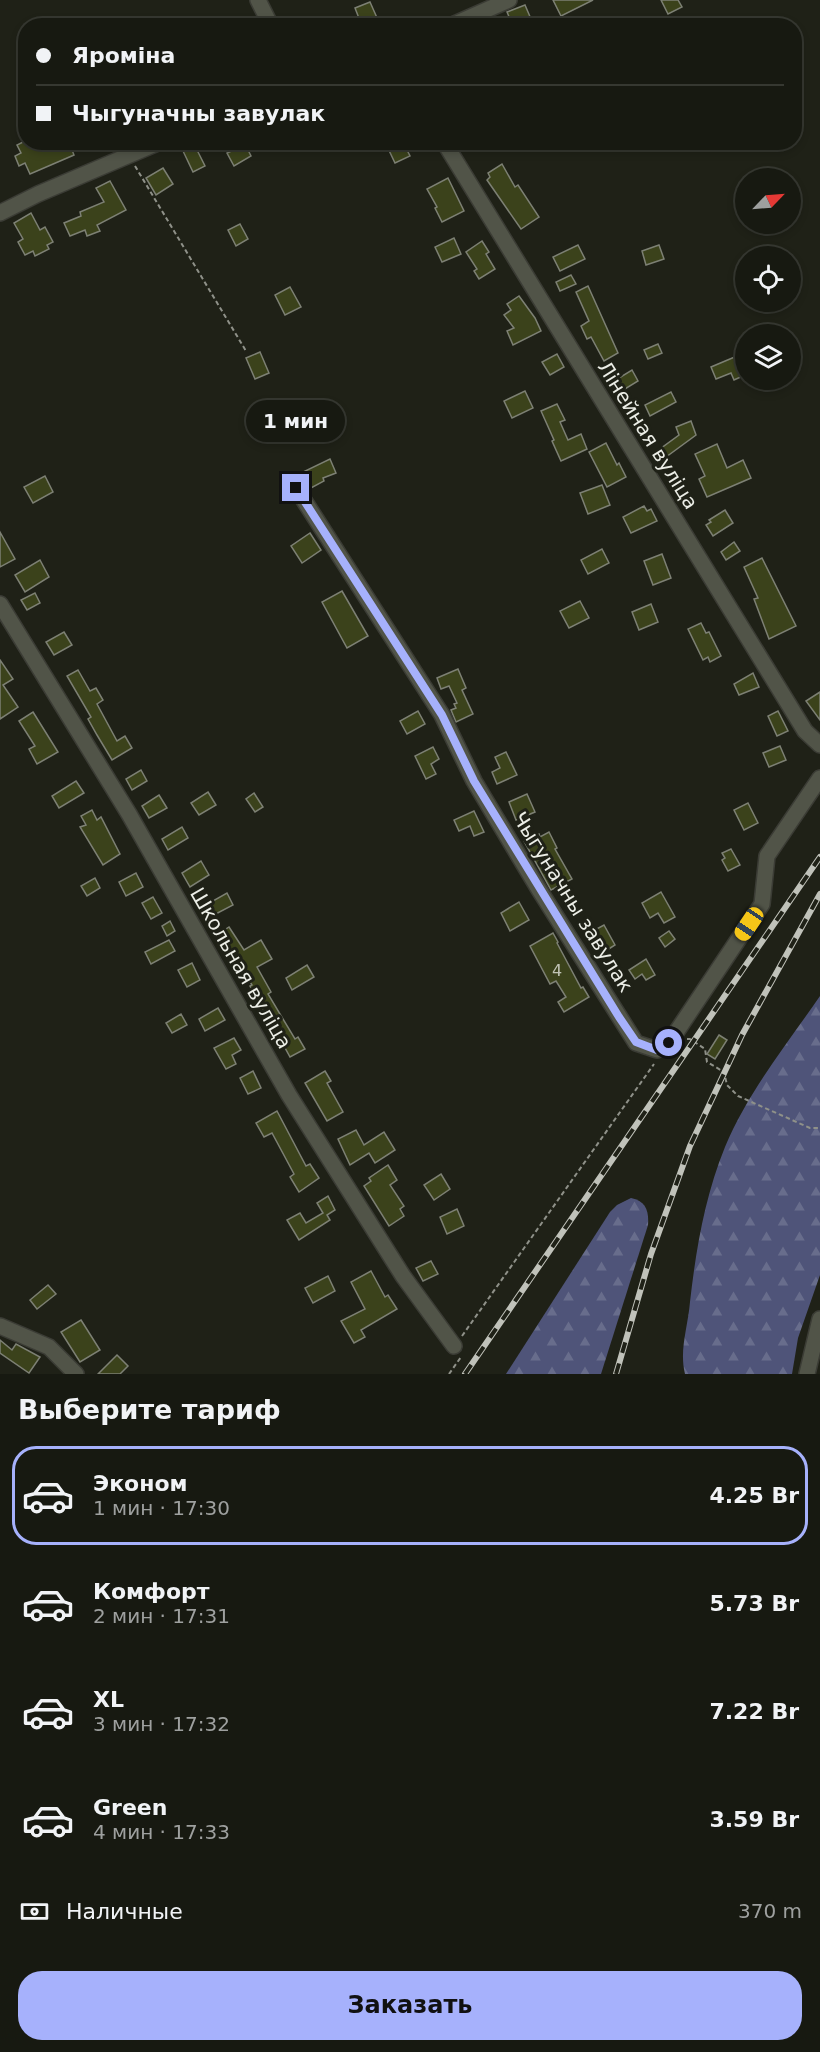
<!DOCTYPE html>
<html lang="ru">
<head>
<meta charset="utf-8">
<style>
  :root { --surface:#171911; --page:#24261f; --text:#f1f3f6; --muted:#9ea09f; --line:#363831; --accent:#a6b1fc }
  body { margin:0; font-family:"DejaVu Sans",sans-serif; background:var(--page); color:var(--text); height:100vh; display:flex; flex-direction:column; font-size:22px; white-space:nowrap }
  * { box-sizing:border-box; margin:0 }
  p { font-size:20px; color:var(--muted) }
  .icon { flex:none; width:33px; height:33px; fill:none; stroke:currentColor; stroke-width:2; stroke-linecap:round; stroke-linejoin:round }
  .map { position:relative; height:1374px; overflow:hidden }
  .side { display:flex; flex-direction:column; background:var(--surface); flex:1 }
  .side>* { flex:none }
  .top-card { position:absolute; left:18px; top:18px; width:784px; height:132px; border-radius:24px; box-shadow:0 3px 9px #0003,0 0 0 2px var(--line); display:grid; align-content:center; height:132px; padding:0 18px; background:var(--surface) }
  .needle { width:39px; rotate:65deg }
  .fabs { position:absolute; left:735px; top:168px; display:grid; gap:12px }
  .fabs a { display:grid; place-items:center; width:66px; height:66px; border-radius:50%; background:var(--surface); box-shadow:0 3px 9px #0003,0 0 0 2px var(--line); font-size:30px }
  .end { position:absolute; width:27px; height:27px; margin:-14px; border:8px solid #a6b1fc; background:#111; box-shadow:0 0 0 3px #111 }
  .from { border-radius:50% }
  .bubble { position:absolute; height:42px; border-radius:21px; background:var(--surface); box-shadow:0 3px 9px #0003,0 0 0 2px var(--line); font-size:20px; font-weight:700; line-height:42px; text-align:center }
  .car { position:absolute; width:18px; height:36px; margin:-18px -9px; border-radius:8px; box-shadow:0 0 4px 2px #0007; background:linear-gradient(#f5c518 24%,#345 0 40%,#f5c518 0 76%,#345 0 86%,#f5c518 0) }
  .top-card b { display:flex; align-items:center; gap:21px; height:57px; font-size:22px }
  .top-card b+b { border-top:2px solid var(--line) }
  .top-card i { width:15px; height:15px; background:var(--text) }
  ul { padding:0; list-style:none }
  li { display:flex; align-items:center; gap:18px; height:99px; margin:0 12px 9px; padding:0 6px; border:3px solid transparent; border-radius:24px }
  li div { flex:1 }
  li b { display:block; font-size:22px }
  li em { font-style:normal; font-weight:700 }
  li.current { border-color:var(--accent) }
  li>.icon { width:54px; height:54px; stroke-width:1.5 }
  h2 { padding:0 18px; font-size:27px; line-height:72px }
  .pay { display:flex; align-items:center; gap:15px; height:66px; padding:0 18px; font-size:22px }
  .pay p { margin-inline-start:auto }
  .button { display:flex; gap:12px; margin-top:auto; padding:12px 18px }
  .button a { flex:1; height:69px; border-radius:24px; background:var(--accent); color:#111; font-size:24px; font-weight:700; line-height:69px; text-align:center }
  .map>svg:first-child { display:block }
  .forest { fill:url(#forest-firs) }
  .building { fill:#3b421b; stroke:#7d8074; stroke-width:1.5 }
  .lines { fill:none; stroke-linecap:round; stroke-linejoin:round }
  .minor-casing { stroke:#3b3c35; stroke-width:18 }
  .path { stroke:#8f9189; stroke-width:2; stroke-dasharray:4.5 3; stroke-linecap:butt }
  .minor { stroke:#515448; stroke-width:15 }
  .rail-casing { stroke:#c0c2ba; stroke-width:6 }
  .rail { stroke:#1f2117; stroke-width:4; stroke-dasharray:11; stroke-linecap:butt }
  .route { stroke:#a6b1fc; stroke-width:8 }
  .labels { text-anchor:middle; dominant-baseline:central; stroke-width:6; stroke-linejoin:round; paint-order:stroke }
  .number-label { font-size:16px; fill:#c0c3b4 }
  .street-label { font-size:20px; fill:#eceee7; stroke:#1f2117 }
</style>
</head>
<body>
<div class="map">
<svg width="820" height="1374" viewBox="0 0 820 1374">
  <defs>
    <pattern id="forest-firs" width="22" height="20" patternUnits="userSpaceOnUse" patternTransform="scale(1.5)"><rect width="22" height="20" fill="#4f5479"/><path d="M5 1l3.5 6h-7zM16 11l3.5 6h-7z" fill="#686d8c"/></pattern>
  </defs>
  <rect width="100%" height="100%" fill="#1f2117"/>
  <g class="forest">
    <path d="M820 996V1275L798 1338 792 1374H685C679 1350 688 1327 690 1302 696 1249 705 1196 725 1147 748 1092 787 1044 820 996Z"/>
    <path d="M631 1198C646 1201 649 1211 648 1225L601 1374H506L610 1212 617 1205Z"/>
  </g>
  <g class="building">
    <path d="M553 0H593L561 16Z"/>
    <path d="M661 0H678L682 7 668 14Z"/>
    <path d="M370 2 378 20 362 26 355 8Z"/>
    <path d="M525 5 534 26H513L507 12Z"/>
    <path d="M23 142H69L74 155 30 174 25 163 19 166 15 156 21 153 17 145Z"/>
    <path d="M233 142H244L251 156 234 166 227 153 236 149Z"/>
    <path d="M385 142H403L410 156 395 163Z"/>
    <path d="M195 146 205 166 193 172 183 151Z"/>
    <path d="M502 164 515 187 518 185 539 217 521 229 487 180 490 177 488 173Z"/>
    <path d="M163 168 173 184 156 195 146 178Z"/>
    <path d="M448 178 464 211 442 222 435 208 437 207 427 189Z"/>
    <path d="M110 181 126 210 97 225 100 231 87 236 85 230 70 236 64 223 81 216 80 212 104 202 96 188Z"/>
    <path d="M31 213 40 230 45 227 53 242 47 245 49 249 35 256 33 251 25 255 18 242 23 239 14 223Z"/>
    <path d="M240 224 248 239 236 246 228 230Z"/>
    <path d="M454 238 461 254 442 262 435 247Z"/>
    <path d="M482 241 489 252 486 254 495 269 479 279 474 271 477 269 466 252Z"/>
    <path d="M578 245 585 259 560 271 553 257Z"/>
    <path d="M659 245 664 259 646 265 642 251Z"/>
    <path d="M571 275 576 284 560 291 556 282Z"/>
    <path d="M588 286 618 353 604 361 591 337 587 339 581 326 589 321 576 292Z"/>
    <path d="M290 287 301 307 285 315 275 295Z"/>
    <path d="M519 296 535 318 541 331 513 345 507 331 514 328 504 315 511 310 507 304Z"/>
    <path d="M658 344 662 353 648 359 644 350Z"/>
    <path d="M260 352 269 373 255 379 246 358Z"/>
    <path d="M557 354 564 367 550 375 542 362Z"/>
    <path d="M737 356 745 375 734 380 731 373 716 379 711 367Z"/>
    <path d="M632 370 638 381 620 392 614 381Z"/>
    <path d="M525 391 533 408 512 418 504 401Z"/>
    <path d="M671 392 676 402 650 416 645 405Z"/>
    <path d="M557 404 565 420 560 422 568 440 581 434 587 449 561 461 552 441 554 440 541 411Z"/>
    <path d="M691 421 696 435 666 457 660 449 679 435 676 427Z"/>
    <path d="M606 443 617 465 619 463 626 477 607 487 589 452Z"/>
    <path d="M717 444 727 468 743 460 751 478 707 497 699 479 705 476 695 454Z"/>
    <path d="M330 459 336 473 323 478 324 481 311 488 303 472Z"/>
    <path d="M45 476 53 492 33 503 24 487Z"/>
    <path d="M602 485 610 505 588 514 580 493Z"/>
    <path d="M644 506 647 511 651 509 657 521 631 533 623 517Z"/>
    <path d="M725 510 733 523 713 536 706 525 711 522 709 520Z"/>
    <path d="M0 532 15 559 0 567Z"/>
    <path d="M310 533 321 550 302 563 291 546Z"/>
    <path d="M734 542 740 551 726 560 721 552Z"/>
    <path d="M602 549 609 563 588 574 581 560Z"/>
    <path d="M662 554 671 578 653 585 644 561Z"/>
    <path d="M762 558 796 626 769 639 754 599 758 598 744 567Z"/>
    <path d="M40 560 49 577 25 592 15 575Z"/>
    <path d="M342 591 368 636 347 648 322 602Z"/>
    <path d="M35 593 40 603 27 610 21 600Z"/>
    <path d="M580 601 589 618 569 628 560 611Z"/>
    <path d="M651 604 658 622 639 630 632 612Z"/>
    <path d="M701 623 706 633 709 632 721 656 710 662 708 657 703 660 688 629Z"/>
    <path d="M64 632 72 645 54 655 46 642Z"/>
    <path d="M0 660 13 679 3 685 18 707 0 719Z"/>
    <path d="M458 669 466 688 462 690 473 714 456 722 451 710 456 708 454 704 457 703 449 686 441 689 437 678Z"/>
    <path d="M78 670 90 691 96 688 103 700 97 704 117 741 125 736 132 748 112 760 97 735 88 719 91 717 67 676Z"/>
    <path d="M753 673 759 687 739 695 734 684Z"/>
    <path d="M820 692V720L806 701Z"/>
    <path d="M418 711 425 724 407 734 400 721Z"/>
    <path d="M778 711 788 731 777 736 768 716Z"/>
    <path d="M33 712 58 752 37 764 29 749 35 746 19 721Z"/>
    <path d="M780 746 786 760 769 767 763 753Z"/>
    <path d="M433 747 439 759 431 764 436 774 426 779 415 756Z"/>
    <path d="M506 752 517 775 497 784 492 772 500 768 495 757Z"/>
    <path d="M141 770 147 781 132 790 126 779Z"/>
    <path d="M76 781 84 793 59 808 52 796Z"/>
    <path d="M208 792 216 805 199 815 191 803Z"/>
    <path d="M254 793 263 807 255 812 246 799Z"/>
    <path d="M527 794 535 812 516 820 509 802Z"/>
    <path d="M159 795 167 808 149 818 142 806Z"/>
    <path d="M748 803 758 823 744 830 734 810Z"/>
    <path d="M92 810 97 820 101 817 120 854 103 865 80 827 86 825 81 816Z"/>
    <path d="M474 811 484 832 474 836 470 826 459 831 454 820Z"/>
    <path d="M182 827 188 838 168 850 162 839Z"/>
    <path d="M549 832 557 848 555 849 572 879 551 890 524 841 539 834 540 837Z"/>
    <path d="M731 849 740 865 728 871 722 860 725 858 722 853Z"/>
    <path d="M201 861 209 875 190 887 182 873Z"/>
    <path d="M136 873 143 887 126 896 119 882Z"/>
    <path d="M95 878 100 888 87 896 81 886Z"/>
    <path d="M661 892 675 917 664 923 658 913 650 918 642 903Z"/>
    <path d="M227 893 233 905 210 917 204 906Z"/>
    <path d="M153 897 162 913 151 919 142 903Z"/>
    <path d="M519 902 529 920 510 931 501 913Z"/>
    <path d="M170 921 175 931 167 936 162 926Z"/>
    <path d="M604 925 615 945 604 952 603 949 601 950 591 932Z"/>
    <path d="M229 927 244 950 261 940 272 959 257 967 271 992 268 994 295 1039 298 1037 305 1049 290 1057 278 1035 276 1036 263 1015 265 1014 250 986 252 985 220 933Z"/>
    <path d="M669 931 675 939 665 947 659 938Z"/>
    <path d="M553 933 558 942 557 943 581 988 583 987 589 997 564 1012 558 1002 566 997 556 981 550 984 530 946Z"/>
    <path d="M169 940 175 951 151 964 145 952Z"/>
    <path d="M646 959 655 975 646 980 642 974 635 979 629 970Z"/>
    <path d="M192 963 200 980 187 987 178 970Z"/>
    <path d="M307 965 314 977 292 990 286 978Z"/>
    <path d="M218 1008 225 1020 205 1031 199 1019Z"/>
    <path d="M181 1014 187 1025 172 1033 166 1023Z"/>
    <path d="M719 1035 727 1040 715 1059 707 1054Z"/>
    <path d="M234 1038 241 1050 232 1055 236 1064 226 1069 214 1048Z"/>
    <path d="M253 1071 261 1088 248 1094 240 1078Z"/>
    <path d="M325 1071 331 1081 327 1083 343 1112 327 1121 305 1083Z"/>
    <path d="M277 1111 306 1166 310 1164 319 1178 299 1192 290 1177 294 1174 272 1133 264 1137 256 1123Z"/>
    <path d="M356 1130 364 1145 384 1132 395 1150 375 1163 369 1153 350 1165 338 1139Z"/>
    <path d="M388 1165 397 1180 390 1185 404 1206 400 1209 404 1216 389 1226 364 1186 371 1181 369 1178Z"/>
    <path d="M441 1174 450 1189 434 1200 424 1185Z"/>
    <path d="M328 1196 335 1210 327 1215 330 1220 299 1240 287 1220 300 1213 306 1223 323 1213 317 1203Z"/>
    <path d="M457 1209 464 1226 447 1234 440 1217Z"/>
    <path d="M431 1261 438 1274 423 1281 416 1268Z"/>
    <path d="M371 1271 385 1297 388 1295 397 1309 361 1330 365 1337 354 1343 341 1321 365 1309 351 1282Z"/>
    <path d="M328 1276 335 1291 313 1303 305 1288Z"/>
    <path d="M48 1285 56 1294 37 1309 30 1300Z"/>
    <path d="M81 1320 100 1350 80 1362 61 1332Z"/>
    <path d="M0 1340 12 1350 16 1344 40 1357 29 1373 0 1353Z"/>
    <path d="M117 1355 128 1366 120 1374H98Z"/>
  </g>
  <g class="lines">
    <defs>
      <g id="minor">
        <path d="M258 0 271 26"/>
        <path d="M450 26 509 0"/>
        <path d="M444 142 805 731 820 745"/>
        <path d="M0 213 38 194 160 142"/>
        <path d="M296 488 442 715 474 781 538 888 636 1043 657 1050 669 1043 762 904 767 856 820 778"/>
        <path d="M0 604 129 814 289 1095 403 1276 454 1346"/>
        <path d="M0 1326 49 1347 76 1374"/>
        <path d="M807 1374 820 1319"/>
      </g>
    </defs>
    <use href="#minor" class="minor-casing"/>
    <g class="path">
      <path d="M135 166 246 351"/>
      <path d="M687 1039H690L705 1049 707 1062 724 1072 727 1085 738 1096 810 1128H820"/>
      <path d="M462 1336 654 1064"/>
      <path d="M449 1374 461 1357"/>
    </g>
    <use href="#minor" class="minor"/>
    <defs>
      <g id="rail">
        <path d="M465 1374 820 857"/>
        <path d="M616 1374 651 1254 690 1146 742 1035 820 894"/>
      </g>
    </defs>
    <use href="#rail" class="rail-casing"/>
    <use href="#rail" class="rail"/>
  </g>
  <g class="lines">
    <path class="route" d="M296 488 442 715 474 781 619 1017 636 1042 657 1050 669 1043"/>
  </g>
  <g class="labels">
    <g class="number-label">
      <text x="557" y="970">4</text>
    </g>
    <g class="street-label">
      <text transform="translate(648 435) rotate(58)">Лінейная вуліца</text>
      <text transform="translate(573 902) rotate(58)">Чыгуначны завулак</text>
      <text transform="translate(241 968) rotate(60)">Школьная вуліца</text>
    </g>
  </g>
</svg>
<div class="fabs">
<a><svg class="needle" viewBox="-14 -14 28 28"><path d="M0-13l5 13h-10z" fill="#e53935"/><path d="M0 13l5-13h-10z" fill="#9ea09f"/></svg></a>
<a><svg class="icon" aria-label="locate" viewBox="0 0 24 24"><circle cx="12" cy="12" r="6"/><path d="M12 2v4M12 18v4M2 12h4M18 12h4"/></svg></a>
<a><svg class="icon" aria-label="layers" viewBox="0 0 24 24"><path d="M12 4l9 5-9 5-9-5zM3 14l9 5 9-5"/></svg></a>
</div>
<i class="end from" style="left:669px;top:1043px"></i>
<i class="end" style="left:296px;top:488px"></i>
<div class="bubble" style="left:246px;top:400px;width:99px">1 мин</div>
<i class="car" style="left:749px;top:924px;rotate:214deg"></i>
<div class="top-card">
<b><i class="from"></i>Яроміна</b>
<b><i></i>Чыгуначны завулак</b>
</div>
</div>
<section class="side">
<h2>Выберите тариф</h2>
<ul>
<li class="current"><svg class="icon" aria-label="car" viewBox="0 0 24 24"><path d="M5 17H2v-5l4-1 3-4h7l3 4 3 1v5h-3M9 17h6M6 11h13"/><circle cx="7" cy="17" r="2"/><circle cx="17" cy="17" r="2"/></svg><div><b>Эконом</b><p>1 мин · 17:30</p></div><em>4.25 Br</em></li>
<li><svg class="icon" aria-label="car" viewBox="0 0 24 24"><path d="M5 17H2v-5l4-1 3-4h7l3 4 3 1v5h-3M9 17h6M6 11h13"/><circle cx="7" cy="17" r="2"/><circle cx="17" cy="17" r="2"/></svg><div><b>Комфорт</b><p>2 мин · 17:31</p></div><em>5.73 Br</em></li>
<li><svg class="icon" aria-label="car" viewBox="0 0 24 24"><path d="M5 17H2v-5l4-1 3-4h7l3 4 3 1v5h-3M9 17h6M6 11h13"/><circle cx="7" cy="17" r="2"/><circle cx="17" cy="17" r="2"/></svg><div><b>XL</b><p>3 мин · 17:32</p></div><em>7.22 Br</em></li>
<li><svg class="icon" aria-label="car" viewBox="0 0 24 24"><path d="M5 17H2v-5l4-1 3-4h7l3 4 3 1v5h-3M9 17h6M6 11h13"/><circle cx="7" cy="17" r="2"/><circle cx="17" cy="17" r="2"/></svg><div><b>Green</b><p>4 мин · 17:33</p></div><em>3.59 Br</em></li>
</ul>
<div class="pay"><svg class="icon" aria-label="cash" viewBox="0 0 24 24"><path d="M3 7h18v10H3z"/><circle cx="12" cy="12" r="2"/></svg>Наличные<p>370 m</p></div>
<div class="button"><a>Заказать</a></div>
</section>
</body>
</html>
